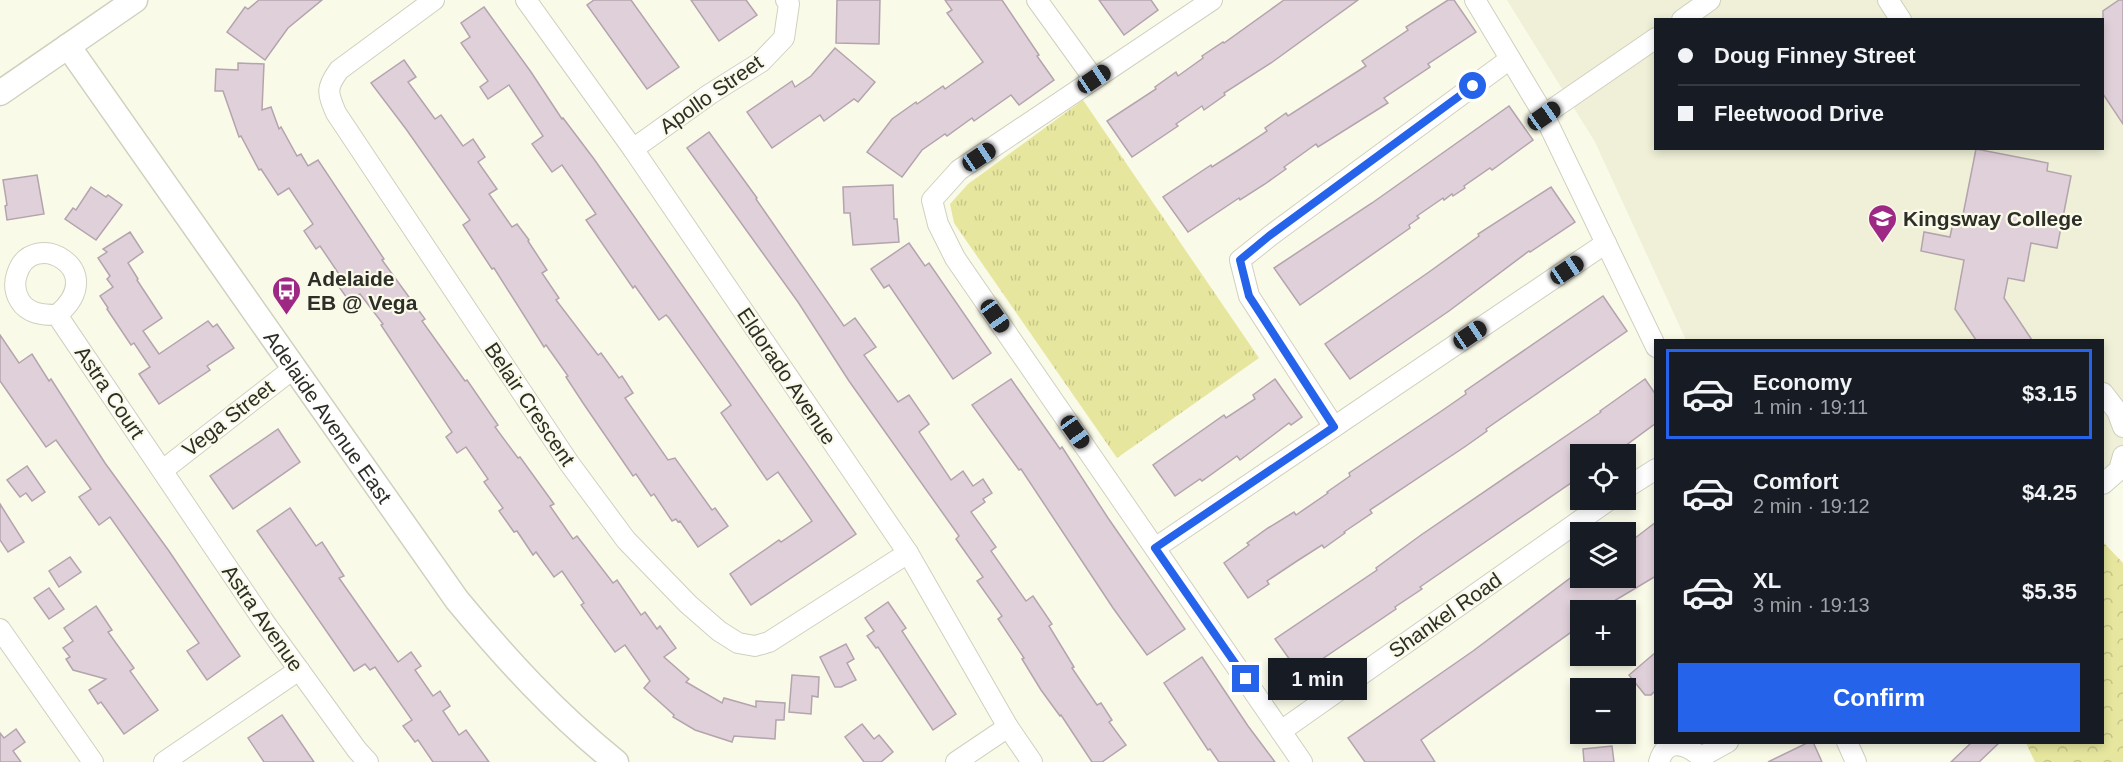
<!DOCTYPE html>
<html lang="en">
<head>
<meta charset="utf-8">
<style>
  :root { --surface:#171b24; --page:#242831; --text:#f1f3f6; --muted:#9ea1a6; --line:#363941; --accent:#2563eb }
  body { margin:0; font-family:Helvetica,sans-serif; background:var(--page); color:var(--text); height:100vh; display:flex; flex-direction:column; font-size:22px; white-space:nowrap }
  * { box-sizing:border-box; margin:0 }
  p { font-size:20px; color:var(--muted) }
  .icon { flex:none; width:33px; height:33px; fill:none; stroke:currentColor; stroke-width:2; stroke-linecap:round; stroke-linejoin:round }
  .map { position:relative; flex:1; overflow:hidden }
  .panel { position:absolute; left:1654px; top:339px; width:450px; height:405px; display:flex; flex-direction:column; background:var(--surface); border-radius:0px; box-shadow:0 3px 9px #0003 }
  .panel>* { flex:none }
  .hud { position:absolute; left:1654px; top:18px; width:450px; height:132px; border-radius:0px; box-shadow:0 3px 9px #0003; display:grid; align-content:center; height:132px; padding:0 24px; background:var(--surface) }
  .buttons { position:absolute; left:1570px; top:444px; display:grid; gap:12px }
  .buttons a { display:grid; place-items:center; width:66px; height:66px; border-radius:0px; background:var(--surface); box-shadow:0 3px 9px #0003; font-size:30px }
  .end { position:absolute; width:27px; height:27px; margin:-14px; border:8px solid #2563eb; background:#fff; box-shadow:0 0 0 3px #fff }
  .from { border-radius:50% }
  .bubble { position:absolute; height:42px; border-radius:0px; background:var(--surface); box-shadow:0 3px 9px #0003; font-size:20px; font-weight:800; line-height:42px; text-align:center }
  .car { position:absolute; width:18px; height:36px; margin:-18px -9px; border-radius:8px; box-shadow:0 0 4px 2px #0007; background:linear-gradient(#222 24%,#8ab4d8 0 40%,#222 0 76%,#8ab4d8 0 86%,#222 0) }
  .hud b { display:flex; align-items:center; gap:21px; height:57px; font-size:22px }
  .hud b+b { border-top:2px solid var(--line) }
  .hud i { width:15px; height:15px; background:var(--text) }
  ul { padding:10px 0 0; list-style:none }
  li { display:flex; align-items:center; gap:18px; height:90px; margin:0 12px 9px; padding:0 12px; border:3px solid transparent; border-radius:0px }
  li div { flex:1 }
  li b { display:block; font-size:22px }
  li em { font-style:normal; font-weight:800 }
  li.selected { border-color:var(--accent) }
  li>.icon { width:54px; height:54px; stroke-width:1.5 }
  .button { display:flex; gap:12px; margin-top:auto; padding:12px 24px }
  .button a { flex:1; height:69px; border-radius:0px; background:var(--accent); color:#fff; font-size:24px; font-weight:800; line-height:69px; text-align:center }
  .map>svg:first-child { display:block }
  .built { fill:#eff0d7; fill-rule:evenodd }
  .grass { fill:url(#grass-tufts) }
  .forest { fill:url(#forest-crowns) }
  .building { fill:#e0d0da; stroke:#b3a4ae; stroke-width:1.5 }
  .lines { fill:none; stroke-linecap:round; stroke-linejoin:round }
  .minor-casing { stroke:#d0d0bf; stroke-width:22 }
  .major-casing { stroke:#d0d0bf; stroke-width:27 }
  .minor { stroke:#fff; stroke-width:20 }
  .major { stroke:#fff; stroke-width:24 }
  .route { stroke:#2563eb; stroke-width:8 }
  .labels { text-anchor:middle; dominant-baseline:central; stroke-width:4.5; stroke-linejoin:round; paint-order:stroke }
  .street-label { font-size:21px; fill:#2e2e28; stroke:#fafae9 }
  .poi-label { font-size:21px; font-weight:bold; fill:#2e2e28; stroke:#fafae9; text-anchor:start }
</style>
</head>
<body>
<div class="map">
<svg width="2123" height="762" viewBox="0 0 2123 762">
  <defs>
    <pattern id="grass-tufts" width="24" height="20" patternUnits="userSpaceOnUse" patternTransform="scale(1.5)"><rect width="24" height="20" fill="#e6e69e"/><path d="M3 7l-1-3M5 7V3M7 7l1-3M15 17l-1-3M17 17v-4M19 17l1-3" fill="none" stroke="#c6c688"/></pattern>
    <pattern id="forest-crowns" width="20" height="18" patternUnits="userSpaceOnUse" patternTransform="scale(1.5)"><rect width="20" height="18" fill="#e6e69e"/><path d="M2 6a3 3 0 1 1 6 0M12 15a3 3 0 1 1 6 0" fill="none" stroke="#c6c688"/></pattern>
  </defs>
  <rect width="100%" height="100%" fill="#fafae9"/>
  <path class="built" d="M1507 0H2123V475L2103 485V340H1686L1595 142ZM1656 20H2103V148H1656Z"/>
  <path class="grass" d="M1083 100 1259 358 1117 458 954 223 950 204 968 184Z"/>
  <path class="forest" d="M2103 542 2123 563V762H2035L2026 743 2103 742Z"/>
  <g class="building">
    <path d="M259 0H322L288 28 265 60 227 32 245 7 248 9Z"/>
    <path d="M594 0H631L679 67 647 89 587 5Z"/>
    <path d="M691 0H746L757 15 719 41Z"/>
    <path d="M837 0H880L879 44 836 43Z"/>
    <path d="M945 0H1002L1039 55 1037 56 1054 80 1019 105 1011 95 974 121 972 118 947 136 945 134 922 150 902 177 867 152 892 119 916 102 917 104 943 86 945 89 983 62 947 13 952 10Z"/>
    <path d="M1099 0H1151L1158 10 1124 35Z"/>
    <path d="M1284 0H1358L1271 63 1224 93 1225 95 1204 110 1202 106 1176 124 1178 126 1132 157 1107 121 1156 89 1155 87 1176 72 1178 76 1203 58 1202 56 1223 42 1224 43Z"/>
    <path d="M1448 0H1454L1476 32 1428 64 1430 67 1384 98 1388 103 1318 147 1316 144 1284 167 1286 169 1265 184 1240 200 1239 198 1188 232 1163 197 1211 165 1212 167 1237 151 1267 131 1265 128 1286 113 1288 116 1366 66 1362 61 1408 30 1406 27Z"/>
    <path d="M2119 0H2123V124L2103 94V11Z"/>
    <path d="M484 7 531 72 562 119 563 118 594 159 856 534 751 605 730 574 779 540 781 542 812 521 778 472 767 480 721 413 731 405 669 318 666 315 659 320 635 286 633 288 586 220 596 214 562 165 552 172 532 144 543 136 509 85 488 99 480 87 488 81 461 43 470 37 461 23Z"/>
    <path d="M835 48 875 82 858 102 854 99 824 121 820 115 772 148 747 112 792 81 795 87 811 76Z"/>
    <path d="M404 60 416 77 408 82 435 119 441 115 463 146 473 139 485 157 478 162 497 189 489 194 512 227 517 224 529 240 528 241 547 270 542 273 559 298 556 300 598 355 601 353 619 378 622 376 633 393 625 398 668 460 675 458 712 510 715 508 728 526 698 547 680 521 678 522 676 519 672 521 654 494 651 496 636 474 633 476 583 403 566 377 568 376 546 345 544 347 494 268 492 269 463 225 470 220 406 129 371 83Z"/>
    <path d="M238 63 264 64 262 110 271 107 279 129 281 127 297 156 301 154 308 166 318 160 384 259 382 260 425 319 422 321 465 381 467 380 498 425 495 427 518 458 520 457 554 504 550 506 573 539 577 536 613 583 617 580 641 615 645 612 657 629 660 626 676 648 664 657 689 679 686 682 722 703 724 698 756 707V701L785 703 784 720H776L775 739 734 736 732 742 695 730 673 717 674 715 644 688 650 681 625 645 615 652 581 605 584 603 562 571 554 577 536 552 533 555 517 531 514 532 499 511 503 508 484 482 488 479 466 447 457 453 446 437 452 432 381 325 383 324 360 294 349 301 337 284 343 280 320 246 316 249 304 231 313 224 289 188 278 195 261 169 259 170 241 136 239 137 223 91H215L216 69 238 70Z"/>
    <path d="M1509 106 1533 140 1492 170 1490 168 1464 186 1465 188 1453 196 1452 194 1444 200 1443 198 1417 216 1419 218 1409 225 1410 228 1300 305 1274 268 1372 203Z"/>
    <path d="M709 132 757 198 756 199 844 326 855 318 876 347 864 355 898 402 909 395 929 424 919 432 951 480 963 471 973 486 983 479 992 493 983 499 985 502 971 512 996 547 991 551 1026 601 1033 596 1052 624 1049 626 1074 667 1072 668 1097 705 1101 703 1112 720 1109 722 1126 745 1102 762H1092L1061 715 1060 716 1041 690 1022 659 1024 658 998 619 1002 616 977 581 983 577 956 539 959 536 849 381 798 302 687 148Z"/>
    <path d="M1976 149 2048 163 2047 171 2071 176 2057 248 2031 243 2024 281 2008 278 2004 298 2032 340H1976L1955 309 1964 260 1921 251 1924 232 1950 237 1954 218 1962 220Z"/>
    <path d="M37 175 44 214 7 220 5 206 7 205 3 180Z"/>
    <path d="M893 185 894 219H897L899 242 853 245 850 213H844L843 187Z"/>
    <path d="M91 187 106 197 108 195 122 205 96 240 65 219 73 208 76 210Z"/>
    <path d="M1551 187 1575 222 1530 252 1529 251 1449 311 1350 379 1325 344 1429 272 1479 236 1478 234Z"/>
    <path d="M130 232 143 252 128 263 138 279 137 280 162 318 143 331 159 354 208 321 213 327 217 324 234 348 207 366 210 370 159 404 139 374 150 367 134 343 131 345 107 309 108 308 100 296 113 287 107 279 110 276 98 258 107 252 103 249Z"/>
    <path d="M909 243 925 266 929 263 991 353 953 379 889 285 884 288 871 269Z"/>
    <path d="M1603 296 1627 331 1486 429 1487 431 1466 446 1370 510 1372 513 1344 532 1345 533 1324 548 1322 545 1297 561 1267 581 1269 584 1248 598 1224 563 1249 545 1247 543 1268 528 1294 512 1296 515 1328 493 1327 492 1350 476 1349 473 1440 412 1466 394 1465 391Z"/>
    <path d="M0 335 19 363 32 354 49 381 51 379 105 463 169 551 240 656 207 680 187 651 199 643 110 517 99 525 79 497 91 489 56 440 46 447 0 381Z"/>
    <path d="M1011 379 1060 449 1062 447 1108 518 1185 629 1147 655 1113 608 1021 469 1019 470 972 405Z"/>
    <path d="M1275 379 1302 417 1291 425 1289 423 1240 460 1237 456 1202 481 1200 479 1175 496 1153 465 1224 415 1226 418 1255 399 1253 395Z"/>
    <path d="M1645 379 1656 395V423L1621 449 1625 454H1581V476L1420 587 1422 589 1395 607 1396 609 1300 674 1275 639 1377 570 1376 568 1421 535 1601 412 1600 411Z"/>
    <path d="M278 429 300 462 233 509 210 476Z"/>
    <path d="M27 466 45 492 32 501 26 493 20 497 7 480Z"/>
    <path d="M0 504 24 542 8 552 0 540Z"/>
    <path d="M290 508 316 546 322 542 344 576 339 578 398 662 411 652 421 666 415 670 433 696 440 691 450 706 443 711 459 735 466 730 489 762H433L418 740 415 742 403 726 412 720 375 667 370 670 365 664 354 671 257 531Z"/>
    <path d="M1656 522V576L1599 610H1581V625L1421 740 1435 762H1365L1348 738 1473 651 1581 570V578H1626V545Z"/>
    <path d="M70 557 81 572 59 587 49 571Z"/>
    <path d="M49 588 64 609 49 619 34 598Z"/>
    <path d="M888 602 906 628 902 631 956 714 933 730 878 647 876 648 867 636 874 631 865 618Z"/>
    <path d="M96 606 112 630 108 632 134 668 130 671 158 710 124 734 101 702 98 704 89 690 106 679 73 670 66 659 70 657 63 648 73 641 64 628Z"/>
    <path d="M846 644 854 659 847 663 856 680 841 687H835L820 657Z"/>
    <path d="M1656 652V690L1651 695H1645L1629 675Z"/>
    <path d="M1202 657 1248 726 1275 762H1219L1210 749 1208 750 1164 683Z"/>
    <path d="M792 675 819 677 818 697 812 696 811 714 789 712Z"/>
    <path d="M282 715 314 762H264L248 738Z"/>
    <path d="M862 724 874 739 879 735 893 752 881 762H864L845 737Z"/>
    <path d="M16 729 25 742 13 751 21 762H0V733L4 738Z"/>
    <path d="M1809 742H1813L1822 762H1768Z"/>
    <path d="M1972 742H2000L1979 762H1951Z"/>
    <path d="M1612 746 1614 762H1584L1583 749Z"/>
  </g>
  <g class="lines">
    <defs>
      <g id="minor">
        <path d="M434 0 339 70C326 88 327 92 336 113L569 463 626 540 688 604 719 631 738 643 755 646 769 642 908 553"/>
        <path d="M526 0 633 149 908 553 1008 727 1032 762"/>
        <path d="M1037 0 1094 79"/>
        <path d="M1212 0 959 170 932 200 938 224 955 258 1302 762"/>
        <path d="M1475 0 1544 115 1656 347"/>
        <path d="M1888 0 1901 20"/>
        <path d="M1682 20 1710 0"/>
        <path d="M1544 115 1656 38"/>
        <path d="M633 149 710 94 761 62 784 38 789 4 786 0"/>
        <path d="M57 315C112 270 32 226 17 274 14 283 15 293 20 301 28 314 43 315 57 315L265 623 357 750 368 762"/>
        <path d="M2103 393 2117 411 2123 427"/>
        <path d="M1334 427 1249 296 1240 260 1270 236 1510 59"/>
        <path d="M163 470 294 368"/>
        <path d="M2103 484 2119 470 2123 456"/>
        <path d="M1626 488 1656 469"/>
        <path d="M1155 548 1606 243"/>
        <path d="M0 629 93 762"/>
        <path d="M1281 731 1609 500"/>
        <path d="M1847 742 1856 762"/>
        <path d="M1701 757 1728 742"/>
        <path d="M164 762 299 670"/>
        <path d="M956 762 1008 727"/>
        <path d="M1659 762C1666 737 1686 744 1701 757"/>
      </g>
      <g id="major">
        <path id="s1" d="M68 46 457 600C506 659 556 714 616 762"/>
        <path d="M0 93 135 0"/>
      </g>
    </defs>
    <use href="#minor" class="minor-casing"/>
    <use href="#major" class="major-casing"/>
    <use href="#minor" class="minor"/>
    <use href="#major" class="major"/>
  </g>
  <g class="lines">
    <path class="route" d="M1246 679 1155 548 1334 427 1249 296 1240 260 1269 236 1473 86"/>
  </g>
  <defs>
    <symbol id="school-pin" viewBox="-11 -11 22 30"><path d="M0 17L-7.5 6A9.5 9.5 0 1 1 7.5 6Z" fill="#9d2984" stroke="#fafae9"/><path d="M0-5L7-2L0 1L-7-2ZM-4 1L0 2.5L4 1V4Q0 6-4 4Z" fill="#fff"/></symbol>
    <symbol id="bus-pin" viewBox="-11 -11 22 30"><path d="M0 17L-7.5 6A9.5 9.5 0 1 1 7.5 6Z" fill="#9d2984" stroke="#fafae9"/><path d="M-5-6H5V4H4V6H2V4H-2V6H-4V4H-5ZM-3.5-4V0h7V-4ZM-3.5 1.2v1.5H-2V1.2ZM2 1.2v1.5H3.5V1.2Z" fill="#fff"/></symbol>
  </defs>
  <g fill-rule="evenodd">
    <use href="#school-pin" x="1866" y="202" width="33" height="45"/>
    <use href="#bus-pin" x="270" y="274" width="33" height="45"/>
  </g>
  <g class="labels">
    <g class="street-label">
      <text transform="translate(711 94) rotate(-35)">Apollo Street</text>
      <text transform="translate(787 376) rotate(56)">Eldorado Avenue</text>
      <text transform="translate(110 392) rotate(56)">Astra Court</text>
      <text transform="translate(530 404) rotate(56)">Belair Crescent</text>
      <text stroke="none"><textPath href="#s1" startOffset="453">Adelaide Avenue East</textPath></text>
      <text transform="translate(228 418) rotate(-38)">Vega Street</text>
      <text transform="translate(1445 615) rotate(-35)">Shankel Road</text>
      <text transform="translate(263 618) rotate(55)">Astra Avenue</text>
    </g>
    <g class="poi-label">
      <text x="1903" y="218">Kingsway College</text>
      <text x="307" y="278">Adelaide<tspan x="307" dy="24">EB @ Vega</tspan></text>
    </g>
  </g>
</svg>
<div class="buttons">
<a><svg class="icon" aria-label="locate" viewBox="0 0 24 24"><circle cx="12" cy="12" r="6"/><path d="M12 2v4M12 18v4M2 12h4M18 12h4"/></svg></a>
<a><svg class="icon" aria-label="layers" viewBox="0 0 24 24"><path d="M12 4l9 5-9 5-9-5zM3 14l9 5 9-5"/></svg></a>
<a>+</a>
<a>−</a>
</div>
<i class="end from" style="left:1473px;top:86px"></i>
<i class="end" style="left:1246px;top:679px"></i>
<div class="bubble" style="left:1268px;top:658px;width:99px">1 min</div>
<i class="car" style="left:1094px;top:79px;rotate:56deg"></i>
<i class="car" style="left:1544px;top:116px;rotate:55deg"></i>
<i class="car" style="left:979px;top:157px;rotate:56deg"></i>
<i class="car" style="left:1567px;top:270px;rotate:56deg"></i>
<i class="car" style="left:995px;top:316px;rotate:145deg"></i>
<i class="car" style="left:1470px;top:335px;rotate:56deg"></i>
<i class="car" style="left:1075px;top:432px;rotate:145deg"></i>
<div class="hud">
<b><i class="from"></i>Doug Finney Street</b>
<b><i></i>Fleetwood Drive</b>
</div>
<section class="panel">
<ul>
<li class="selected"><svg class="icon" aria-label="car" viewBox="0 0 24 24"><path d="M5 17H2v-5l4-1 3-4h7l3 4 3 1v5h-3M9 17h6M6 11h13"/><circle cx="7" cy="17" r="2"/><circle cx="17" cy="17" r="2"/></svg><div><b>Economy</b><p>1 min · 19:11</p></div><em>$3.15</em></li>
<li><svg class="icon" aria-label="car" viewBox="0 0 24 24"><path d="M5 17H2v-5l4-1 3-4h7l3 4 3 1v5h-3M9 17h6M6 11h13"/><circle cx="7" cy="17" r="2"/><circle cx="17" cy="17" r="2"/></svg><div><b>Comfort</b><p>2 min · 19:12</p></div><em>$4.25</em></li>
<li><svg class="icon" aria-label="car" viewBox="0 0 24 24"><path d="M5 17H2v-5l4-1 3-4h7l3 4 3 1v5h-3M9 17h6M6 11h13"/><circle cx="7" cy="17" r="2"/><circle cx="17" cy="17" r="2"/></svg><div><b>XL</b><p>3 min · 19:13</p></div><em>$5.35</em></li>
</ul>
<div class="button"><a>Confirm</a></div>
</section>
</div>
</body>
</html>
